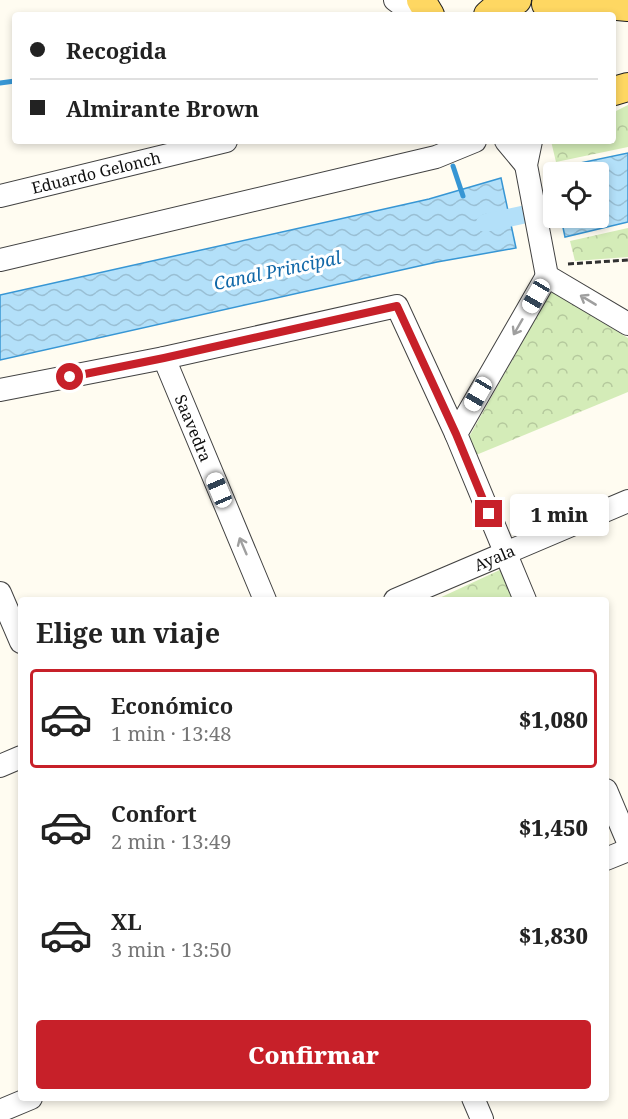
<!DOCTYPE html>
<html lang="es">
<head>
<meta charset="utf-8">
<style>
  :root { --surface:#fff; --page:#f2f2f2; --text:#222; --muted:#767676; --line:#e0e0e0; --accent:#c72029 }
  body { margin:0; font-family:"Noto Serif",serif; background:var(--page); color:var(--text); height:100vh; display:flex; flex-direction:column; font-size:22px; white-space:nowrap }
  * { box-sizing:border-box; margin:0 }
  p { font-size:20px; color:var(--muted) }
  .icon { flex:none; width:33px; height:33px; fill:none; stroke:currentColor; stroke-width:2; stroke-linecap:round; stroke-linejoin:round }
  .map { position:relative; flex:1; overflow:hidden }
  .sheet { position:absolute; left:18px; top:597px; width:591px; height:504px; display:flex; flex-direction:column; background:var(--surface); border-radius:6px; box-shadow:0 3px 9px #0003 }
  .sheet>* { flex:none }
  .hud { position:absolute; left:12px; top:12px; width:604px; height:132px; border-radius:6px; box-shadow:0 3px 9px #0003; display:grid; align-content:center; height:132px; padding:0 18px; background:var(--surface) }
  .buttons { position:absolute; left:543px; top:162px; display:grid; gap:12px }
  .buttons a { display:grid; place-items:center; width:66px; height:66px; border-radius:6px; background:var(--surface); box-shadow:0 3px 9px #0003; font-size:30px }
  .end { position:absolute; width:27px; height:27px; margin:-14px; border:8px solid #c72029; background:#fff; box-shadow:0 0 0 3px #fff }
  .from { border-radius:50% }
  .bubble { position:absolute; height:42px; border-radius:6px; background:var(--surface); box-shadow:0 3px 9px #0003; font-size:20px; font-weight:800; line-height:42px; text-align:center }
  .car { position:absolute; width:18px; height:36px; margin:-18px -9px; border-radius:8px; box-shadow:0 0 4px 2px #0007; background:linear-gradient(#fff 24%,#345 0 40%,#fff 0 76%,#345 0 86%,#fff 0) }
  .hud b { display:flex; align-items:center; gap:21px; height:57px; font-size:22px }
  .hud b+b { border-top:2px solid var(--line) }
  .hud i { width:15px; height:15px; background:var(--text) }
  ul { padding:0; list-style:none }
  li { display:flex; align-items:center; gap:18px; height:99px; margin:0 12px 9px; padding:0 6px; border:3px solid transparent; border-radius:6px }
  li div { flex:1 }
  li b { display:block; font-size:22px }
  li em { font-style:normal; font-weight:800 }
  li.selected { border-color:var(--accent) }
  li>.icon { width:54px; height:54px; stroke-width:1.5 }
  h2 { padding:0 18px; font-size:27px; line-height:72px }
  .cta { display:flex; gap:12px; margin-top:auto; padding:12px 18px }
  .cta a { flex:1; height:69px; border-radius:6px; background:var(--accent); color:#fff; font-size:24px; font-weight:800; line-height:69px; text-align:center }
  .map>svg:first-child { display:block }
  .park { fill:url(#park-crowns) }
  .water { fill:url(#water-waves); stroke:#3796d4; stroke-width:1.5 }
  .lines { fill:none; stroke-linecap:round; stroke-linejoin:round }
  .stream { stroke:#3796d4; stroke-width:5 }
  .canal { stroke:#b3e0f9; stroke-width:18 }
  .minor-casing { stroke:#424242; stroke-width:24 }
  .major-casing { stroke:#202020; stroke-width:30 }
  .path { stroke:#313131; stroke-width:3; stroke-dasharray:6 3; stroke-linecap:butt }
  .minor { stroke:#fff; stroke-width:22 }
  .major { stroke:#fed762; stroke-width:28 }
  .oneway { stroke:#9f9f9f }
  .route { stroke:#c72029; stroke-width:8 }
  .labels { text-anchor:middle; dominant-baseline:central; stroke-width:6; stroke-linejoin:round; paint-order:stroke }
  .street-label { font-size:16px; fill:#0f0f0f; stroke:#fff }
  .water-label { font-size:18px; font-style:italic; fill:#1168a8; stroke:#fff }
</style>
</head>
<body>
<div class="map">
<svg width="628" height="1119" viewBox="0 0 628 1119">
  <defs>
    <pattern id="park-crowns" width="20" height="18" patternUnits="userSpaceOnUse" patternTransform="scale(1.5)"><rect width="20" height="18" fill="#d4ecb8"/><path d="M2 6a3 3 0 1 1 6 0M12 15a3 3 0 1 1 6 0" fill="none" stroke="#b5c99d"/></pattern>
    <pattern id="water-waves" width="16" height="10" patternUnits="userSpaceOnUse" patternTransform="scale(1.5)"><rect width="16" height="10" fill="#b3e0f9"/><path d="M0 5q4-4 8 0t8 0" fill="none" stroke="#99bfd4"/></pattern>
  </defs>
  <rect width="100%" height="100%" fill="#fffcf1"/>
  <g class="park">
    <path d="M628 105V147L556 162 551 141H614V112Z"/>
    <path d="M628 228V257L575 261 570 241Z"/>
    <path d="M550 293H555L628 338V392L476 455 469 437Z"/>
    <path d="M504 568 518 600H435Z"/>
  </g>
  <g class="water">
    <path d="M628 153V222L565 237 561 218H598V172H554L553 181 551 169Z"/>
    <path d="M501 178 516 248 437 262 0 360V295L429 199Z"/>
  </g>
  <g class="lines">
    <g class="stream">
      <path d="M0 83 15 81"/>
      <path d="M453 166 463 196"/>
    </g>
    <path class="canal" d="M485 223 554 208"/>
    <defs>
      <g id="minor">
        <path d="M395 0 415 15"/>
        <path d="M506 141 526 165"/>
        <path d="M531 141 526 165 547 276 628 324"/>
        <path id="s1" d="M0 196 226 141"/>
        <path d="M0 260 436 157 475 141"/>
        <path id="s2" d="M164 358 265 600"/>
        <path d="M0 390 164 358 397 306 456 434"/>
        <path d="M0 593 21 642"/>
        <path id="s3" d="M395 600 628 501"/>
        <path d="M525 600 456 434 547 276"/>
        <path d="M0 766 21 757"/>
        <path d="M606 790 628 842"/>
        <path d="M606 859 628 850"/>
        <path d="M473 1098 482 1119"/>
        <path d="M0 1111 31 1098"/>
      </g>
      <g id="major">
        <path d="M421 0 430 15"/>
        <path d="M546 4 575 2 628 7"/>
        <path d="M488 15 497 7 517 0"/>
        <path d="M614 91 628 87"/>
      </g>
    </defs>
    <use href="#minor" class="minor-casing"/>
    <use href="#major" class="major-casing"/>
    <path class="path" d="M568 264 628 260"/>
    <use href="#minor" class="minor"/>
    <use href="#major" class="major"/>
  </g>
  <defs><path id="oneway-shaft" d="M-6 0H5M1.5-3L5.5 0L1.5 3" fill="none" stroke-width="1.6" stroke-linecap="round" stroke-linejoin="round" transform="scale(1.5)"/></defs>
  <g class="oneway">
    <use href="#oneway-shaft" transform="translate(588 300) rotate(-149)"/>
    <use href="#oneway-shaft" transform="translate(518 327) rotate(120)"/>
    <use href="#oneway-shaft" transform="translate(243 546) rotate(-113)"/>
  </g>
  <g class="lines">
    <path class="route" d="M70 377 164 358 397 306 456 434 489 514"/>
  </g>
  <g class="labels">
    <g class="street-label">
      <text stroke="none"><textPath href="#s1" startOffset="99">Eduardo Gelonch</textPath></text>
      <text stroke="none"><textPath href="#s2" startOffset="76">Saavedra</textPath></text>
      <text stroke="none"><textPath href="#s3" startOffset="108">Ayala</textPath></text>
    </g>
    <g class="water-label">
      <text transform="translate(277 270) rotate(-12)">Canal Principal</text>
    </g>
  </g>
</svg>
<div class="buttons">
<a><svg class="icon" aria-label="locate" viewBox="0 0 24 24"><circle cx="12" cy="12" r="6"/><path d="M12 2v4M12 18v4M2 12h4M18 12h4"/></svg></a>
</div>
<i class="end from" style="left:70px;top:377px"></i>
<i class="end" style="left:489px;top:514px"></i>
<div class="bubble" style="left:510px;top:494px;width:99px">1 min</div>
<i class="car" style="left:536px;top:296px;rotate:210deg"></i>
<i class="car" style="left:478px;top:394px;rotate:210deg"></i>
<i class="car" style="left:219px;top:490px;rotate:337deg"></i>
<div class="hud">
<b><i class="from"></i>Recogida</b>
<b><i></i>Almirante Brown</b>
</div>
<section class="sheet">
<h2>Elige un viaje</h2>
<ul>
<li class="selected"><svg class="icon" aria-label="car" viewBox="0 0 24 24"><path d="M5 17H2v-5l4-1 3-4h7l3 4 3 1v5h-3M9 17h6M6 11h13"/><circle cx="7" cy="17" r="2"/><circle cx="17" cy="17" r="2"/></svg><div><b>Económico</b><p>1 min · 13:48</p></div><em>$1,080</em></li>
<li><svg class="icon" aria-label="car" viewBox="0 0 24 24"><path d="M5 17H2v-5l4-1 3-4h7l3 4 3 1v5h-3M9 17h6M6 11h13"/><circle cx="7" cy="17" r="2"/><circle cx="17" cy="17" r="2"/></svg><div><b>Confort</b><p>2 min · 13:49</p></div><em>$1,450</em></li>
<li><svg class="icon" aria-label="car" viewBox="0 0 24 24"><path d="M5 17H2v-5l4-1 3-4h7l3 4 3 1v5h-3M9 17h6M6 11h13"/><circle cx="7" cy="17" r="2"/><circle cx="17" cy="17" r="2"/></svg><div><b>XL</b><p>3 min · 13:50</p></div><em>$1,830</em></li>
</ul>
<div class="cta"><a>Confirmar</a></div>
</section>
</div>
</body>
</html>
